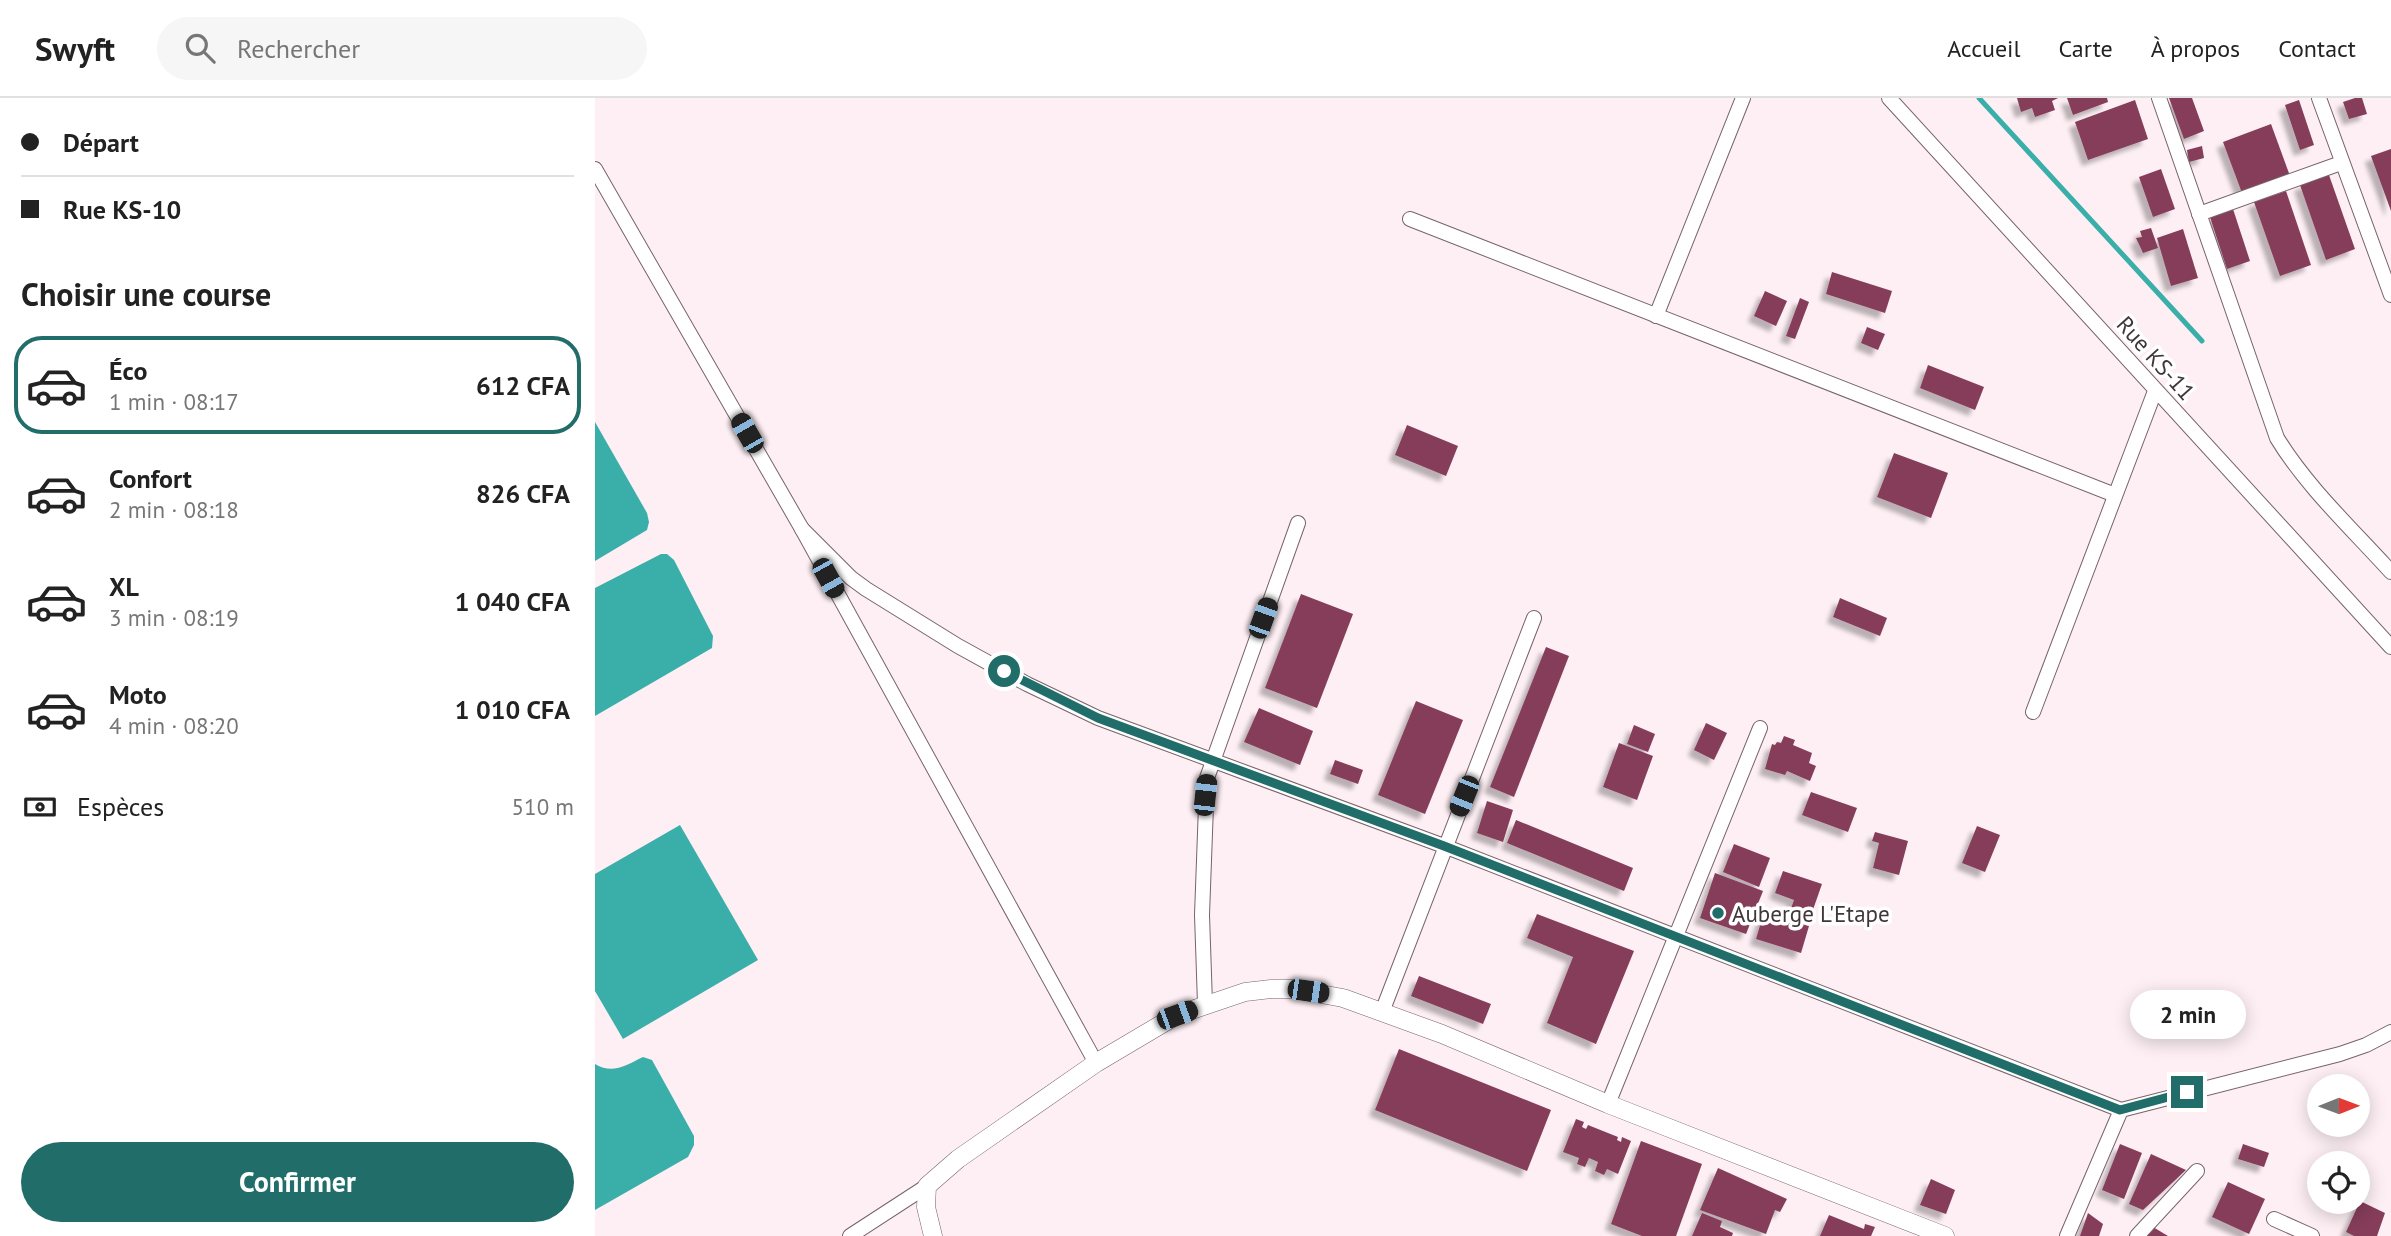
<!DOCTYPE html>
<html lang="fr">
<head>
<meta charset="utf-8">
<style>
  :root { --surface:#fff; --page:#f6f6f6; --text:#222; --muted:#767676; --line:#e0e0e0; --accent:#216d6a }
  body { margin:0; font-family:"PT Sans",sans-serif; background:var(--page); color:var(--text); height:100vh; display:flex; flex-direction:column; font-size:26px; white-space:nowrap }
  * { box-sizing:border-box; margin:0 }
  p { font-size:23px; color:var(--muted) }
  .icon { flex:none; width:38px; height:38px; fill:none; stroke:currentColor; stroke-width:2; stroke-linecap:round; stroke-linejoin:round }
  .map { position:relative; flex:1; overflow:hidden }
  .sheet { display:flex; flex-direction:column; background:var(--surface); width:595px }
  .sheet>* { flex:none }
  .guide { display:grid; align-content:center; height:154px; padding:0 21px; background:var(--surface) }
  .needle { width:46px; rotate:89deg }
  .fabs { position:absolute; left:1712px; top:976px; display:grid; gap:14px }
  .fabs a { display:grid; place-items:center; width:63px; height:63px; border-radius:50%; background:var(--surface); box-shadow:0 4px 18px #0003; font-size:35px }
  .end { position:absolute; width:32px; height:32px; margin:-16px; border:9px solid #216d6a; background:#fff; box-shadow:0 0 0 4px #fff }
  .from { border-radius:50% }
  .bubble { position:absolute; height:49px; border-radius:24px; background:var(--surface); box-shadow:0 4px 18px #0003; font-size:23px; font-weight:600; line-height:49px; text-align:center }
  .car { position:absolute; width:21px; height:42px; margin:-21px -10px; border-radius:9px; box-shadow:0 0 5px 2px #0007; background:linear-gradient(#222 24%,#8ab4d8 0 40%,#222 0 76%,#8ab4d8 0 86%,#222 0) }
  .guide b { display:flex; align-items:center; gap:24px; height:66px; font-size:26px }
  .guide b+b { border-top:2px solid var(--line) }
  .guide i { width:18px; height:18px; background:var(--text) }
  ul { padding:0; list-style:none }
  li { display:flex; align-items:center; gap:21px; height:98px; margin:0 14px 10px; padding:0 7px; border:4px solid transparent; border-radius:28px }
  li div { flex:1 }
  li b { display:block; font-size:26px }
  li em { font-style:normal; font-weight:600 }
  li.active { border-color:var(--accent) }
  li>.icon { width:63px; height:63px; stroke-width:1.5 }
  h2 { padding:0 21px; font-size:32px; line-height:84px }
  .pay { display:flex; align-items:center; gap:18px; height:77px; padding:0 21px; font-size:26px }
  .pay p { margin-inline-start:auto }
  .action { display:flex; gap:14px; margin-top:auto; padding:14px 21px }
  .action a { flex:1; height:80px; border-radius:42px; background:var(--accent); color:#fff; font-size:28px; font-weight:600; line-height:80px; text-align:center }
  header { display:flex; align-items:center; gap:42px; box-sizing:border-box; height:98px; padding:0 35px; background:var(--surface); border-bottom:2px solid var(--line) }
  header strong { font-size:33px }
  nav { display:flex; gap:38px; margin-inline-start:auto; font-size:24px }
  .search { width:490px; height:63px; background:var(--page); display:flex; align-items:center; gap:18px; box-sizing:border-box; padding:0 24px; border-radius:38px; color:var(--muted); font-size:26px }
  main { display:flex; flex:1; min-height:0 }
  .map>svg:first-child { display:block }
  .water { fill:#3aafaa }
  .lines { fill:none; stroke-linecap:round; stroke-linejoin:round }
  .stream { stroke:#3aafaa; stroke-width:5 }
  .building { fill:#853e5a; filter:url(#shadow) }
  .minor-casing { stroke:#77646a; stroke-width:16 }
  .tertiary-casing { stroke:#77646a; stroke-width:19 }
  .minor { stroke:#fff; stroke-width:14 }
  .tertiary { stroke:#fff; stroke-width:18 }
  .route { stroke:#216d6a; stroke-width:9 }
  .poi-dot { fill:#216d6a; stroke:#fff; stroke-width:2.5 }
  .labels { text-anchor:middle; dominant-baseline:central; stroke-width:7; stroke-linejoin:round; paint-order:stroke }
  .street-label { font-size:23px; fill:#3f373a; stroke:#fff }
  .poi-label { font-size:23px; fill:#3f373a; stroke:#fff; text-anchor:start }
</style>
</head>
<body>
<header>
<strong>Swyft</strong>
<div class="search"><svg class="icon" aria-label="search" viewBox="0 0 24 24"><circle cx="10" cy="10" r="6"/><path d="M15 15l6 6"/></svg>Rechercher</div>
<nav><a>Accueil</a><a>Carte</a><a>À propos</a><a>Contact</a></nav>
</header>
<main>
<section class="sheet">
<div class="guide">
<b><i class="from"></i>Départ</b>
<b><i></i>Rue KS-10</b>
</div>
<h2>Choisir une course</h2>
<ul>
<li class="active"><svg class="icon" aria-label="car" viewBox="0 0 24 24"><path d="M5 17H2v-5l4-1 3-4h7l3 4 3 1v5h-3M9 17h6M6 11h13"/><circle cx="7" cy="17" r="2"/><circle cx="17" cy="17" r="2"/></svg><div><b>Éco</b><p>1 min · 08:17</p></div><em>612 CFA</em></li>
<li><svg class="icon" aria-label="car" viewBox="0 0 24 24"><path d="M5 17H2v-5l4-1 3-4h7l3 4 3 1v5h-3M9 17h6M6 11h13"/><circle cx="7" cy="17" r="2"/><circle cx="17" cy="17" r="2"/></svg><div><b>Confort</b><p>2 min · 08:18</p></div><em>826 CFA</em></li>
<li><svg class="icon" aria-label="car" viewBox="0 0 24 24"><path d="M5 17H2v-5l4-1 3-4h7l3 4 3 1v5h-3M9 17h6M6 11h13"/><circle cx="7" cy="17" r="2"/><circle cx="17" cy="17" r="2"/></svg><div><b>XL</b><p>3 min · 08:19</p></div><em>1 040 CFA</em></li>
<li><svg class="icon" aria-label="car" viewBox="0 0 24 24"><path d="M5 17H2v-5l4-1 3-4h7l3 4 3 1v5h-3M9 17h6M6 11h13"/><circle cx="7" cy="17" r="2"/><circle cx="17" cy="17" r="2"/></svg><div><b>Moto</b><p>4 min · 08:20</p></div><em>1 010 CFA</em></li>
</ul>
<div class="pay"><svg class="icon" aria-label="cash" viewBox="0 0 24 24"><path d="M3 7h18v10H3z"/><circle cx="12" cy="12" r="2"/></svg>Espèces<p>510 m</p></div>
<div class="action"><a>Confirmer</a></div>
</section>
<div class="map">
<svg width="1796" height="1138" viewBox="0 0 1796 1138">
  <defs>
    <filter id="shadow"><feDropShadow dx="-6" dy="6" stdDeviation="2" flood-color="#0004"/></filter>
  </defs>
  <rect width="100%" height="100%" fill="#fdeff3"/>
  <g class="water">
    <path d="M0 324 52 415 54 424 52 432 0 463Z"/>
    <path d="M66 456H72L79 462 118 538 117 550 0 618V490Z"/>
    <path d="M85 727 163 862 28 941 0 893V776Z"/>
    <path d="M48 959 57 962 99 1038V1047L93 1059 0 1112V966C18 977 31 967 48 959Z"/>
  </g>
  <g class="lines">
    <path class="stream" d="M1384 0 1607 243"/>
  </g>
  <g class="building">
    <path d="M1422 0H1463L1457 3 1460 12 1440 19 1437 10 1426 14Z"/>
    <path d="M1472 0H1512L1513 4 1478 17Z"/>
    <path d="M1574 0H1597L1609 33 1589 41Z"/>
    <path d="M1760 0H1767L1772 16 1754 21 1748 4Z"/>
    <path d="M1540 2 1553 41 1493 62 1480 24Z"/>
    <path d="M1704 2 1719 47 1705 52 1690 7Z"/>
    <path d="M1676 26 1695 78 1647 95 1628 44Z"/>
    <path d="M1607 48 1609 60 1594 64 1592 52Z"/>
    <path d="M1796 51V113L1776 58Z"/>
    <path d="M1566 71 1580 111 1558 119 1544 79Z"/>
    <path d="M1734 77 1760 151 1731 162 1705 87Z"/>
    <path d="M1691 93 1716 167 1685 178 1659 104Z"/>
    <path d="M1638 111 1655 163 1632 171 1615 119Z"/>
    <path d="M1556 130 1563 150 1548 155 1541 140 1547 139 1545 133Z"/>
    <path d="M1588 131 1603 180 1576 188 1562 140Z"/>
    <path d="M1237 174 1297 193 1290 215 1231 196Z"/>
    <path d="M1170 193 1192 203 1181 228 1159 218Z"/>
    <path d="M1205 200 1214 204 1200 241 1191 238Z"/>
    <path d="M1272 229 1290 236 1283 252 1266 245Z"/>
    <path d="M1333 267 1389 289 1380 312 1325 290Z"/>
    <path d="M812 327 863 348 851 378 800 357Z"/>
    <path d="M1299 355 1353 375 1336 420 1282 399Z"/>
    <path d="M706 496 758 516 722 610 670 590Z"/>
    <path d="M1245 500 1292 520 1285 538 1238 519Z"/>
    <path d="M951 549 974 558 919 699 895 689Z"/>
    <path d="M821 603 868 622 830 716 783 697Z"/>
    <path d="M664 610 718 633 705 667 649 644Z"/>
    <path d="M1111 625 1132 635 1119 662 1099 652Z"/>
    <path d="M1039 627 1060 636 1053 654 1032 646Z"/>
    <path d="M1189 638 1200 642 1198 647 1217 655 1214 665 1221 668 1215 683 1192 673 1190 677 1170 671 1177 646 1180 647 1182 644 1186 645Z"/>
    <path d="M1024 645 1058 658 1042 702 1008 689Z"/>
    <path d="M740 662 768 672 763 686 735 676Z"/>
    <path d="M1216 694 1262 710 1253 734 1207 717Z"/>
    <path d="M892 703 918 712 908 744 882 735Z"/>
    <path d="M921 722 1038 770 1029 793 912 745Z"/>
    <path d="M1382 728 1405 737 1390 774 1367 765Z"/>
    <path d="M1280 734 1313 743 1304 777 1278 770 1284 745 1277 743Z"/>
    <path d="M1139 746 1175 760 1164 789 1128 774Z"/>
    <path d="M1188 773 1227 786 1214 823 1194 816 1199 802 1180 795Z"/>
    <path d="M1120 775 1168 793 1151 836 1105 820Z"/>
    <path d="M1169 814 1214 828 1206 855 1161 841Z"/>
    <path d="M942 816 1039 853 1001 946 952 925 978 859 932 840Z"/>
    <path d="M824 878 896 906 888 926 816 898Z"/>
    <path d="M804 951 956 1012 932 1073 780 1012Z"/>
    <path d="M981 1021 989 1024 987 1029 991 1031 993 1027 1023 1039 1022 1042 1026 1044 1027 1039 1036 1043 1023 1076 1012 1071 1009 1077 1000 1073 1003 1064 994 1060 990 1069 982 1066 984 1060 968 1054Z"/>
    <path d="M1046 1043 1107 1066 1081 1138H1047L1016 1126Z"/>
    <path d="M1525 1046 1547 1055 1529 1101 1507 1092Z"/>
    <path d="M1648 1046 1674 1055 1669 1069 1643 1061Z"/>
    <path d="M1556 1056 1591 1072 1548 1112 1534 1106Z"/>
    <path d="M1123 1070 1192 1101 1185 1114 1180 1112 1171 1136 1105 1112Z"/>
    <path d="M1336 1081 1360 1092 1351 1116 1325 1107Z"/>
    <path d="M1633 1084 1670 1101 1654 1136 1617 1119Z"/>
    <path d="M1765 1103 1790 1115 1782 1138H1759L1751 1134Z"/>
    <path d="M1107 1115 1127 1123 1125 1129 1138 1135 1137 1138H1097Z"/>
    <path d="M1493 1115 1508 1126 1504 1138H1485Z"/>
    <path d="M1234 1117 1269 1131 1270 1126 1280 1129 1276 1138H1225Z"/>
    <path d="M1558 1129 1573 1138H1552Z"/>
  </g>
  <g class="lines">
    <defs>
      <g id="minor">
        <path d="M1294 0 1796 549"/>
        <path d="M1564 0 1682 340C1711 388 1758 432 1796 474"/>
        <path d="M1724 0 1796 197"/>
        <path d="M0 71 207 431 501 965"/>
        <path d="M1604 116 1746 65"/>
        <path d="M815 121 1520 397"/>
        <path d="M1061 218 1148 0"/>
        <path d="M207 431 256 480 271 491 363 548 432 586 503 620 849 748 1526 1012"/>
        <path d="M1438 614 1560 293"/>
        <path d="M610 906 607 817 612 680 703 425"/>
        <path d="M787 914 939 520"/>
        <path d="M1013 1006 1165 630"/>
        <path d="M1679 1121 1717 1138"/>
        <path d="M255 1138 332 1088"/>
        <path d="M1472 1138 1526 1012 1745 956 1771 947 1796 934"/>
        <path d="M1542 1138 1602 1073"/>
      </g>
      <path id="tertiary" d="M338 1138 331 1109 332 1088 363 1061 501 965 582 917 650 894 676 891H698L748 900 847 936 1013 1006 1350 1138"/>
    </defs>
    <use href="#minor" class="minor-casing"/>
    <use href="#tertiary" class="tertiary-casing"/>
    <use href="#minor" class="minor"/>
    <use href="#tertiary" class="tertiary"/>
  </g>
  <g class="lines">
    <path class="route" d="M409 573 503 620 849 748 1525 1012 1592 994"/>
  </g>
  <circle class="poi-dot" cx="1123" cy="815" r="7"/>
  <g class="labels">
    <g class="street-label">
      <text transform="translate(1561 260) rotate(48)">Rue KS-11</text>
    </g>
    <g class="poi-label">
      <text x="1137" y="815">Auberge L'Etape</text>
    </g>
  </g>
</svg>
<div class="fabs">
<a><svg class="needle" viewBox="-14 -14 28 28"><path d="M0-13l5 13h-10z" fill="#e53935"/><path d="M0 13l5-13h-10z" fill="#767676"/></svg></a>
<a><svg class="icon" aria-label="locate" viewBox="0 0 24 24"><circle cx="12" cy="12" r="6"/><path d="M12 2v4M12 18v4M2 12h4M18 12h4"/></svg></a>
</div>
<i class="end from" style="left:409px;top:573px"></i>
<i class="end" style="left:1592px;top:994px"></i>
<div class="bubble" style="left:1535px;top:892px;width:116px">2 min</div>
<i class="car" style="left:152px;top:335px;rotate:330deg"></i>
<i class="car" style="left:233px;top:480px;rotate:151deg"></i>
<i class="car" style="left:668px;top:520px;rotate:20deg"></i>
<i class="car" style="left:610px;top:697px;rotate:6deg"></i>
<i class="car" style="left:869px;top:698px;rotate:202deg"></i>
<i class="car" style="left:713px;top:893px;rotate:98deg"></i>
<i class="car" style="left:582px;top:917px;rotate:70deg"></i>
</div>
</main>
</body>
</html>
